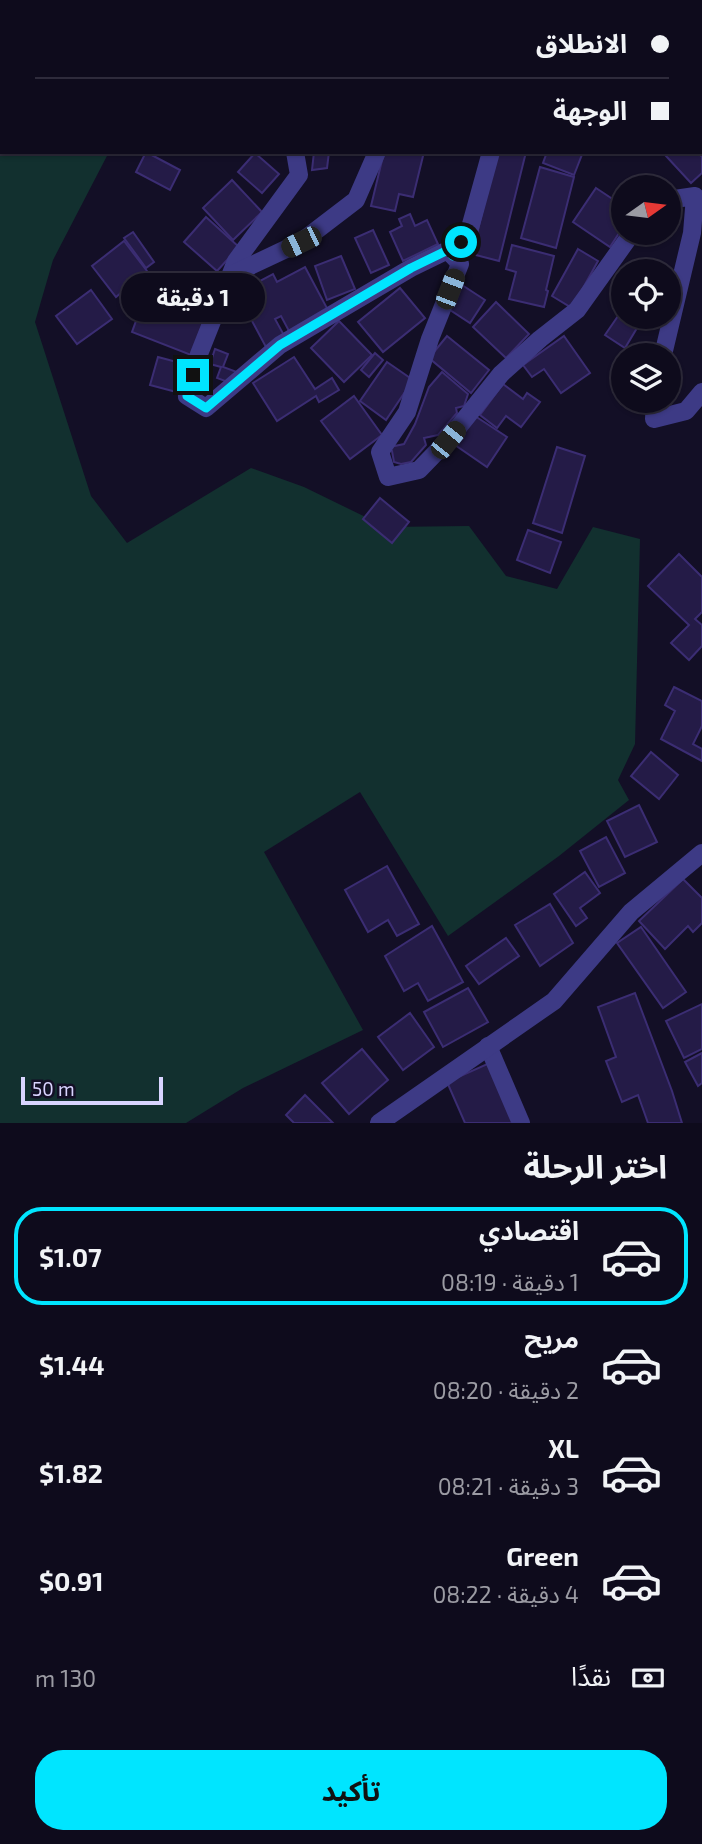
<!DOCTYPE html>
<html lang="ar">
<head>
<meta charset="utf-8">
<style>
  :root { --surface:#0e0b1c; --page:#1c1929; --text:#f1f3f6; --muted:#9b9ba3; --line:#2e2b3b; --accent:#00e5ff }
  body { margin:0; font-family:"Exo 2","Noto Sans Arabic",sans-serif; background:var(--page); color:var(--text); direction:rtl; height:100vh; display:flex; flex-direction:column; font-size:26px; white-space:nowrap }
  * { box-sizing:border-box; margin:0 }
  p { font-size:23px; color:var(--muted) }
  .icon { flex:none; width:38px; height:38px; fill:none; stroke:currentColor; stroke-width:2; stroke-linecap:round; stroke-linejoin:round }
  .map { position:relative; height:1123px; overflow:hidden; direction:ltr }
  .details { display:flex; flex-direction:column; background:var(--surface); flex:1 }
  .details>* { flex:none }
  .top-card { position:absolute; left:0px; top:0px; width:704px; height:154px; box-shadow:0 2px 5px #0004,0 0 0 2px var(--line); direction:rtl; display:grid; align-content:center; height:154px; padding:0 35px; background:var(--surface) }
  .needle { width:46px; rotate:76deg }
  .buttons { position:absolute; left:611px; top:175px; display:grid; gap:14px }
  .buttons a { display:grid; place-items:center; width:70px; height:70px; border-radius:50%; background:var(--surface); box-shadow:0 2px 5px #0004,0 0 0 2px var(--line); font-size:35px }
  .scale { position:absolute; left:21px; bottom:18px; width:142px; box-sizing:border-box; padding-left:7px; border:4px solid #d9d4ff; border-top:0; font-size:19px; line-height:24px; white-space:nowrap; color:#d9d4ff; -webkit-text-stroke:5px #130f26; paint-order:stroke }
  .end { position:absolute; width:32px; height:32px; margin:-16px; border:9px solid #00e5ff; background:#111; box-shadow:0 0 0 4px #111 }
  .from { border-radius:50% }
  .bubble { position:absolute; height:49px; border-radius:24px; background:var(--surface); box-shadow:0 2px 5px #0004,0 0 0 2px var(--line); font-size:23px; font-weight:700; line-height:49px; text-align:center; direction:rtl }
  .car { position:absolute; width:21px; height:42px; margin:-21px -10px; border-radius:9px; box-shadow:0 0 5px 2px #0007; background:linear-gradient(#222 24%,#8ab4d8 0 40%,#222 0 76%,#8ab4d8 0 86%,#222 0) }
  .top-card b { display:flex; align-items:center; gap:24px; height:66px; font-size:26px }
  .top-card b+b { border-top:2px solid var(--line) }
  .top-card i { width:18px; height:18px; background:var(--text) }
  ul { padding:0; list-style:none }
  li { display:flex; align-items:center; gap:21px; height:98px; margin:0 14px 10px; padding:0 21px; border:4px solid transparent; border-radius:28px }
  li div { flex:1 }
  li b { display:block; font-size:26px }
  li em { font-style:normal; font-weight:700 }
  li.current { border-color:var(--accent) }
  li>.icon { width:63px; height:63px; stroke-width:1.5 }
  h2 { padding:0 35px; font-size:32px; line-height:84px }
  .pay { display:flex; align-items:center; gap:18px; height:77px; padding:0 35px; font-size:26px }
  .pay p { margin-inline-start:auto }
  .button { display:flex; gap:14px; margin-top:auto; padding:14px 35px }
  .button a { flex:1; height:80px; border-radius:28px; background:var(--accent); color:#111; font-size:28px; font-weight:700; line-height:80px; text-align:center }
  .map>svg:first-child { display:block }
  .green { fill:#12302f }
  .building { fill:#241b47; stroke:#3b2d73; stroke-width:2 }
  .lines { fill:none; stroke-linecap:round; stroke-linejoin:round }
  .minor { stroke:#3d3a85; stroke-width:18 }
  .route { stroke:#00e5ff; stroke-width:9 }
</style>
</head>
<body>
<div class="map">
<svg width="702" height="1123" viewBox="0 0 702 1123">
  <rect width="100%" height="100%" fill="#130f26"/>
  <path class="green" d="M0 0 114 2H2V152H109L53 260 35 322 91 496 127 543 251 468 304 487 386 527 469 526 506 576 557 589 593 527 640 539 635 744 618 780 629 800 559 856 448 936 360 792 264 852 363 1030 243 1088 186 1123H0Z"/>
  <g class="building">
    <path d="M146 152 180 170 170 190 136 172Z"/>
    <path d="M314 152H329L327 168 312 170Z"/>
    <path d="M384 152H424L413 197 399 194 395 211 371 206Z"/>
    <path d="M497 152H526L499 261 472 254Z"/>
    <path d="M547 152H583L574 175 543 163Z"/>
    <path d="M670 152H698L702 157V173L691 183 666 156Z"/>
    <path d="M255 153 279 174 262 193 238 172Z"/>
    <path d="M540 167 574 177 556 248 521 238Z"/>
    <path d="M232 180 262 212 233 240 203 208Z"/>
    <path d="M596 188 623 206V227L610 247 573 222Z"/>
    <path d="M410 214 415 226 427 220 438 244 403 261 390 232 402 226 399 219Z"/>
    <path d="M206 217 239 247 217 271 184 242Z"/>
    <path d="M373 230 389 265 371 273 355 238Z"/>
    <path d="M133 232 154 262 146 268 124 238Z"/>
    <path d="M124 241 147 271 116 297 92 266Z"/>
    <path d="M512 245 554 256 546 290 548 291 544 307 509 299 516 272 506 269Z"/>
    <path d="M578 249 598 261 572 308 552 296Z"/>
    <path d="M341 256 355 289 327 300 315 266Z"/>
    <path d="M305 267 329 312 290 333 281 316 275 319 286 339 267 349 237 293 273 274 277 282Z"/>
    <path d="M462 285 485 300 470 323 447 308Z"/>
    <path d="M400 288 425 318 383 352 358 322Z"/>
    <path d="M169 289 210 305 191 355 132 332 143 302 162 309Z"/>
    <path d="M91 290 112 319 77 344 56 316Z"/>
    <path d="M496 302 529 334 506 358 473 327Z"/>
    <path d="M618 316 637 328 625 348 605 335Z"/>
    <path d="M339 321 372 355 344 382 311 348Z"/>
    <path d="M447 336 489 370 471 393 429 358Z"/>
    <path d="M564 336 590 373 561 393 544 369 532 377 523 365Z"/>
    <path d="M215 349 228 354 223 367 237 372 233 384 217 378 221 367 210 364Z"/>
    <path d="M375 353 383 360 369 377 361 370Z"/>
    <path d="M158 357 188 365 180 393 150 385Z"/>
    <path d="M294 357 315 389 332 378 339 390 319 402 316 396 277 421 253 383Z"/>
    <path d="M387 362 413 380 386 420 360 401Z"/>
    <path d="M442 372 468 394 464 406 456 408 457 413 438 435 424 438 426 445 411 462 401 464 394 462 392 451 385 448 404 444 415 424 429 387Z"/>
    <path d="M503 384 523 399 527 393 540 402 521 427 506 416 497 428 480 415Z"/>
    <path d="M354 396 382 435 350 459 321 421Z"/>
    <path d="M475 416 507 437 487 467 455 445Z"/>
    <path d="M557 447 585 456 562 533 533 523Z"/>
    <path d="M380 498 409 522 392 543 363 519Z"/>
    <path d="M528 530 561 542 550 573 517 560Z"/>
    <path d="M679 554 702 577V612L695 619 702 625V646L689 660 671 643 689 625 648 586Z"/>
    <path d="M674 687 702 701V726L693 744 702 749V761L661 739 675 711 665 705Z"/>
    <path d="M651 752 678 775 659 799 631 776Z"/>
    <path d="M639 805 657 842 625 857 607 821Z"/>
    <path d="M606 837 625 873 599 887 580 851Z"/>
    <path d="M387 866 419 924 397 936 388 920 368 932 345 890Z"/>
    <path d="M585 872 600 893 580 908 587 918 576 926 554 894Z"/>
    <path d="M683 879 702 898V923L693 932 688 926 665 949 639 921Z"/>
    <path d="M550 904 573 943 540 966 515 925Z"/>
    <path d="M432 926 463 982 428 1001 418 983 404 991 385 956Z"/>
    <path d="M641 927 686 992 663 1008 617 943Z"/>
    <path d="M506 938 519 956 479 984 466 966Z"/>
    <path d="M468 988 488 1022 443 1047 424 1012Z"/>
    <path d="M635 993 672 1091 682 1123H648L638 1095 622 1102 606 1061 616 1057 598 1007Z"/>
    <path d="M702 1004V1049L684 1058 666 1021Z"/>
    <path d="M410 1013 434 1047 403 1070 378 1037Z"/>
    <path d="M362 1049 388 1080 349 1114 322 1083Z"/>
    <path d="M702 1053V1083L698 1086 685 1062Z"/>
    <path d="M494 1061 520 1123H465L447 1082Z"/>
    <path d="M305 1095 333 1123H294L286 1115Z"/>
  </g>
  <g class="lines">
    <g class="minor">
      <path d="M147 0 148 2"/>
      <path d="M245 0 247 2"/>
      <path d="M328 0 329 2"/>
      <path d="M471 0 472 2"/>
      <path d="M295 152 299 175 236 261 199 354 187 396 206 408 280 345 411 268 448 250 460 264 430 339 407 412 380 452 388 477 419 470 448 440 501 374 540 339 577 310 632 233"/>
      <path d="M453 256 470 228 491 152"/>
      <path d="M231 275 301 242 356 200 377 152"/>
      <path d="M663 355 692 233 695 196 668 200"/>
      <path d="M655 401 654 419 686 411 702 392"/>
      <path d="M488 1046 521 1123"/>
      <path d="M379 1123 554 1001 631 912 702 853"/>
    </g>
  </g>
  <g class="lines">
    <path class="route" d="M193 375 187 396 206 408 280 345 411 268 448 250 453 256 461 242"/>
  </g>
</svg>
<div class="buttons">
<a><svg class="needle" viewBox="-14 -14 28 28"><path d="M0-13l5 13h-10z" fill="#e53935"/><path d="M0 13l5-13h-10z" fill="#9b9ba3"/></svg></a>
<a><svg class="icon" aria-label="locate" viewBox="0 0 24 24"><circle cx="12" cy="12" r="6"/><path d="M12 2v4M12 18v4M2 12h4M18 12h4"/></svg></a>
<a><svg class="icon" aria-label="layers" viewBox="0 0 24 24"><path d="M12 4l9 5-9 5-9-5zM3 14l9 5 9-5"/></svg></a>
</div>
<div class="scale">50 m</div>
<i class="end from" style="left:461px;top:242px"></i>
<i class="end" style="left:193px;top:375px"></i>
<div class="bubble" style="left:121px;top:273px;width:144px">1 دقيقة</div>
<i class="car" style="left:301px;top:242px;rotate:244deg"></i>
<i class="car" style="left:450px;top:289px;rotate:21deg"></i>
<i class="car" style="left:448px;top:440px;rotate:39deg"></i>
<div class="top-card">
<b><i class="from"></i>الانطلاق</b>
<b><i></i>الوجهة</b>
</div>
</div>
<section class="details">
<h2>اختر الرحلة</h2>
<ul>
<li class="current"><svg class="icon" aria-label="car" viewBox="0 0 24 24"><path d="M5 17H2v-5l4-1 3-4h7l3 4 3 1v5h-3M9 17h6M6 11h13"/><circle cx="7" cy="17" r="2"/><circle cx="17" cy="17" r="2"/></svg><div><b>اقتصادي</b><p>1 دقيقة · 08:19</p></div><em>$1.07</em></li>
<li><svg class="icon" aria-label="car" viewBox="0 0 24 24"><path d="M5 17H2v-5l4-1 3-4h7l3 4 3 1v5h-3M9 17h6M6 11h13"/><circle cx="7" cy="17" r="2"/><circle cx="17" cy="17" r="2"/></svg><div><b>مريح</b><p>2 دقيقة · 08:20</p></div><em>$1.44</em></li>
<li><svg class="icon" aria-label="car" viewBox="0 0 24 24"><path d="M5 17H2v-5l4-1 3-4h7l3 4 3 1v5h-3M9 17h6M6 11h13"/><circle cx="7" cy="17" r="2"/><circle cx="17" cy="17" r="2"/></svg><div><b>XL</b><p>3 دقيقة · 08:21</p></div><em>$1.82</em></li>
<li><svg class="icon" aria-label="car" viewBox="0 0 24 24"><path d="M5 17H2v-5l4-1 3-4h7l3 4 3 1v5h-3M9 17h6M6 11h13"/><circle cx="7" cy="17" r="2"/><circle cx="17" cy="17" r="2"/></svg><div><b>Green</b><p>4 دقيقة · 08:22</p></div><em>$0.91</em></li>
</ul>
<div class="pay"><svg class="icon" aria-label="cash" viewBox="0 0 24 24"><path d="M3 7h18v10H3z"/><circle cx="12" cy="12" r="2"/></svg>نقدًا<p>130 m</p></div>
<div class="button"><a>تأكيد</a></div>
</section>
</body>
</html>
